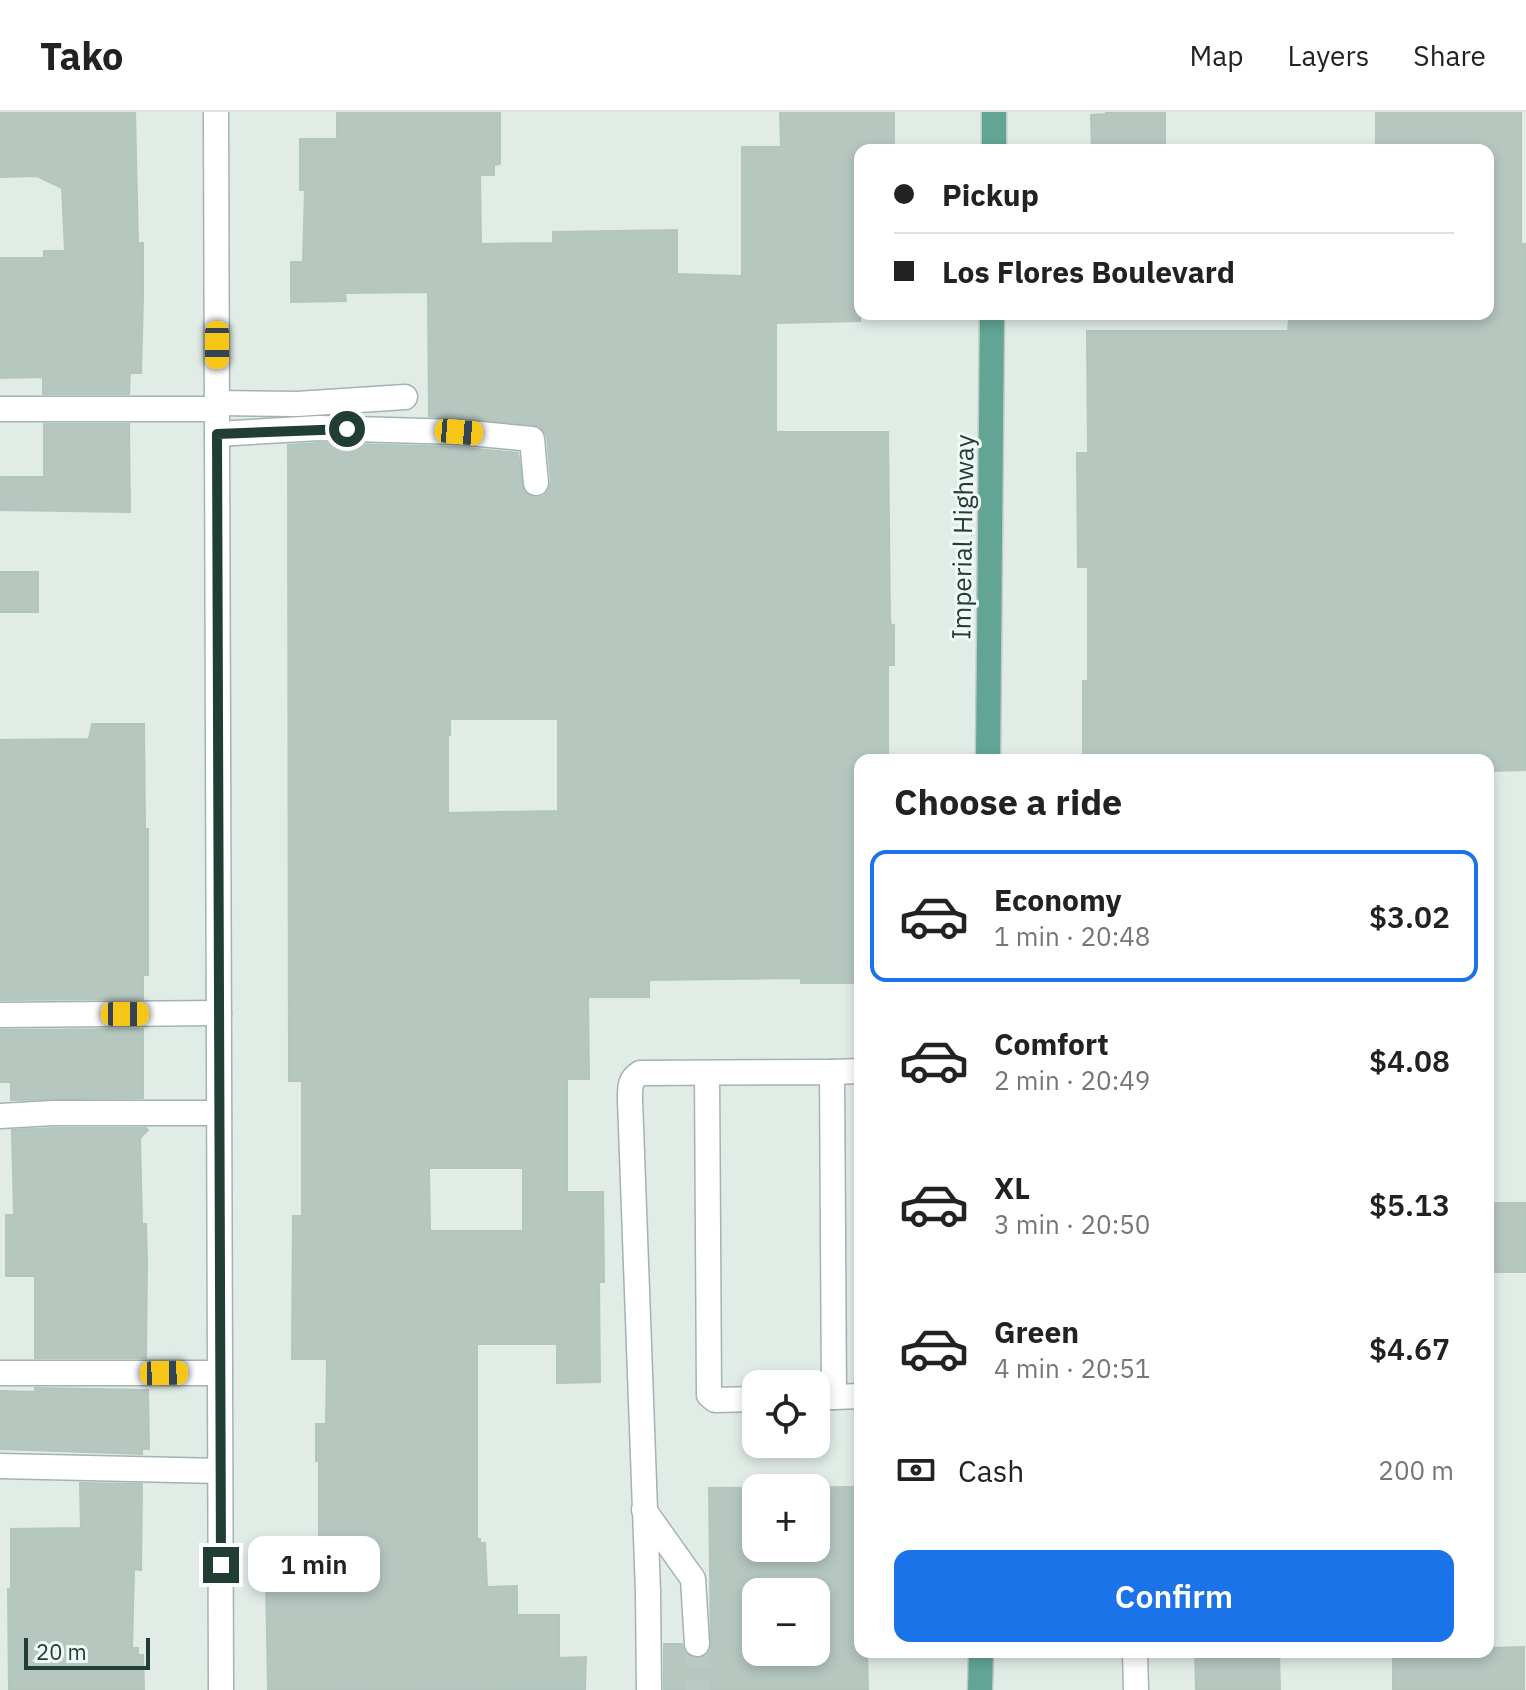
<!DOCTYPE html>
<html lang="en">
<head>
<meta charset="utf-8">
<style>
  :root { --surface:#fff; --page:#f6f6f6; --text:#222; --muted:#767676; --line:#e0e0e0; --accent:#1a73e8 }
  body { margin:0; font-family:"IBM Plex Sans",sans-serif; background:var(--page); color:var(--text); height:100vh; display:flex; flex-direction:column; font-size:30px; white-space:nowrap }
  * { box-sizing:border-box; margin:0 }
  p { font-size:26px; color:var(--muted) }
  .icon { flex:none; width:44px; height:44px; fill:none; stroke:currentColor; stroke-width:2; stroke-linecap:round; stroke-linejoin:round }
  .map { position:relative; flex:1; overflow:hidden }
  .panel { position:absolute; left:854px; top:642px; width:640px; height:904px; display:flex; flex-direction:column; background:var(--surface); border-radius:16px; box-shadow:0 4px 12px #0003 }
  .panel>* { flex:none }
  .banner { position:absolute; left:854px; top:32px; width:640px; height:176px; border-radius:16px; box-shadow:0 4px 12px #0003; display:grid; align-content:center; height:176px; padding:0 40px; background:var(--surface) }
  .controls { position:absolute; left:742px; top:1258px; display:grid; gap:16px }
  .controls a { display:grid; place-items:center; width:88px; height:88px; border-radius:16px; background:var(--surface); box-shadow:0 4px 12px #0003; font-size:40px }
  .scale { position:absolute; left:24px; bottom:20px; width:126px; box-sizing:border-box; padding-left:8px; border:4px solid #203e36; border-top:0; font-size:22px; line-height:28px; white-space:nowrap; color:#203e36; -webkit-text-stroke:6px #f1f9f5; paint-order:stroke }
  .end { position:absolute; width:36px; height:36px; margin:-18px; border:10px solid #203e36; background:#fff; box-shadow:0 0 0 4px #fff }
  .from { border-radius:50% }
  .bubble { position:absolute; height:56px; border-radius:16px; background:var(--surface); box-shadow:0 4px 12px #0003; font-size:26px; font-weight:600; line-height:56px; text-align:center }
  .car { position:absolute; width:24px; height:48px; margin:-24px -12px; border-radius:10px; box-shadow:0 0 6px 2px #0007; background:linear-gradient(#f5c518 24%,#345 0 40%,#f5c518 0 76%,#345 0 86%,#f5c518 0) }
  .banner b { display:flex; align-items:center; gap:28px; height:76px; font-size:30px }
  .banner b+b { border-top:2px solid var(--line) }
  .banner i { width:20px; height:20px; background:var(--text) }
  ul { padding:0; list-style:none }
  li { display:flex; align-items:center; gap:24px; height:132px; margin:0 16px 12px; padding:0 24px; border:4px solid transparent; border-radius:16px }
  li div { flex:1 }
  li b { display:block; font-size:30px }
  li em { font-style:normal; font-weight:600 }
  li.current { border-color:var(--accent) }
  li>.icon { width:72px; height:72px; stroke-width:1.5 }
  h2 { padding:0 40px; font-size:36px; line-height:96px }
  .pay { display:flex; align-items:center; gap:20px; height:88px; padding:0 40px; font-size:30px }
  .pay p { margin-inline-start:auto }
  .action { display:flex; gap:16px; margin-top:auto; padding:16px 40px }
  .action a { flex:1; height:92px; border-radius:16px; background:var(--accent); color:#fff; font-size:32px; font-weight:600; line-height:92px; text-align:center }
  header { display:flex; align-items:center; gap:48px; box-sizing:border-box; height:112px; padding:0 40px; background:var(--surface); border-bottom:2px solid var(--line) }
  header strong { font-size:38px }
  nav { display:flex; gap:44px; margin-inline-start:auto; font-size:28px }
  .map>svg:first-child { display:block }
  .building { fill:#b6c7c0; stroke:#b3c6be; stroke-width:2; fill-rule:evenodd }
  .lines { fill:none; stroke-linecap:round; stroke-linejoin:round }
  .minor-tunnel { stroke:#bac9c4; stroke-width:24; stroke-dasharray:24 12; stroke-linecap:butt }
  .minor-casing { stroke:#a3b4ae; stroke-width:27 }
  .major-casing { stroke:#c1c9c7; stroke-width:27 }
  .minor { stroke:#fff; stroke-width:24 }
  .major { stroke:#62a595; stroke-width:24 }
  .route { stroke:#203e36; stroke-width:10 }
  .labels { text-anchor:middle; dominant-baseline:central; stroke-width:6; stroke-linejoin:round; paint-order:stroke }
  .street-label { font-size:26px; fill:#203e36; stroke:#f1f9f5 }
</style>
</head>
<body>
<header>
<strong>Tako</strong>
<nav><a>Map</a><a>Layers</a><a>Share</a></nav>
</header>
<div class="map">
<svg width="1526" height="1578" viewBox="0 0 1526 1578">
  <rect width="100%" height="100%" fill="#e1ece7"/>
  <g class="building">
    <path d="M0 0H135L138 131H143V186L141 261H130L129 282H43V265L0 266V146H44V139H65L62 76 37 64 0 65Z"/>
    <path d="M337 0H500V52L494 53V63H480L481 132 553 131V120L677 118V162L742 164V35H781L780 0H894V38H860V209L776 211V320H888L890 508 891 513H894V553H888V648H860V871H801V866L649 868V885H588L589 967H567V1080H603L604 1170H599L600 1270 557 1271V1232H477V1427H480V1431H485L487 1475 517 1474V1503H559V1546L586 1545 585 1577 268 1578 266 1465H312V1428H319V1349H316V1312H326L327 1247H292L293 1104H302V969H289L288 333 319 331 458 335 518 341 524 380 537 386 544 384 549 378 551 370 547 325 539 314 429 304 428 180 345 181 346 189 291 190V150H303L305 78H300V27H337ZM450 607H558V699L448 701V623H450ZM429 1056H523V1119H430Z"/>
    <path d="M1106 0H1165V38H1092L1091 3 1106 2Z"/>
    <path d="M1376 0H1521V132H1526V658L1488 659V648H1376V644L1300 646V648H1209V643H1083V569H1088V455H1078L1077 341H1088L1087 219H1288L1289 208H1292V202H1488V38H1376Z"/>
    <path d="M44 312H129L130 400 0 398V365H44Z"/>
    <rect x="0" y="460" width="38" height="40"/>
    <path d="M92 612H144L145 717H148V863H143V887L0 888V628L89 627Z"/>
    <path d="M143 917V986L11 988V970H0V918Z"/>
    <path d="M53 1016H146L148 1018 140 1026 142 1112H146L147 1150 146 1246H35V1164H6V1103H14L12 1018Z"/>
    <rect x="1488" y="1091" width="38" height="69"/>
    <path d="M35 1276 148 1278 149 1337H142V1342L0 1337V1279L35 1280Z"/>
    <path d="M80 1371 142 1372 141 1458 134 1457 132 1536H138V1543H143L144 1578H9L8 1477H11V1417L81 1416Z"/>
    <path d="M860 1375V1540H867L868 1578H664V1532H682L685 1541 697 1547 706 1544 711 1538 709 1376ZM756 1376H816V1436H756ZM756 1480H816V1540H756Z"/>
    <path d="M1524 1535V1578H1393V1540H1488V1536Z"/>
    <path d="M1195 1540H1279L1280 1578H1196Z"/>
  </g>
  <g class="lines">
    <path class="minor-tunnel" d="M697 1532 698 1578"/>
    <defs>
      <g id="minor">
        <path d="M216 0 221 1578"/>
        <path d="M217 291 297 292 405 285"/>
        <path d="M0 297H217"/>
        <path d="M217 322 319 316 459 320 532 327 536 371"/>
        <path d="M0 903 219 901"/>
        <path d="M832 960 860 959"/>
        <path d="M707 961 709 1283 715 1288 756 1287"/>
        <path d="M0 1004 53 1001H219"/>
        <path d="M0 1261H220"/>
        <path d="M834 1285 860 1284"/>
        <path d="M0 1354 220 1359"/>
        <path d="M644 1398 693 1467 697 1532"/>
        <path d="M1135 1540 1136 1578"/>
        <path d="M649 1578 648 1480 630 988C630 976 629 968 640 961L832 960 834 1285H816"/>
      </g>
      <g id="major">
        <path d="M994 38V0"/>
        <path d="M988 648 992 202"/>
        <path d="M980 1578 981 1540"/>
      </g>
    </defs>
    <use href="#minor" class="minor-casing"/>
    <use href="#major" class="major-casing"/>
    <use href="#minor" class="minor"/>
    <use href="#major" class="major"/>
  </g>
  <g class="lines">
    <path class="route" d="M221 1453 217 322 347 317"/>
  </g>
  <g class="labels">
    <g class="street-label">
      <text transform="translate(962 425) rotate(-89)">Imperial Highway</text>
    </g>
  </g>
</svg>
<div class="controls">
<a><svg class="icon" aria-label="locate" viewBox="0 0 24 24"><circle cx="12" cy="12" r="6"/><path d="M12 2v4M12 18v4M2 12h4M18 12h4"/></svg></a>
<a>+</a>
<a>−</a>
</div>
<div class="scale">20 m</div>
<i class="end from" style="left:347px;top:317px"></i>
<i class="end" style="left:221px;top:1453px"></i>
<div class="bubble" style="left:248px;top:1424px;width:132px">1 min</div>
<i class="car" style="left:217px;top:233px;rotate:180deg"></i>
<i class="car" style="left:459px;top:320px;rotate:95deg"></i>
<i class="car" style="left:125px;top:902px;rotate:90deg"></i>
<i class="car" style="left:164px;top:1261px;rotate:89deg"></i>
<div class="banner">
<b><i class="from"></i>Pickup</b>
<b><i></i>Los Flores Boulevard</b>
</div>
<section class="panel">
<h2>Choose a ride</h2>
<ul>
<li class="current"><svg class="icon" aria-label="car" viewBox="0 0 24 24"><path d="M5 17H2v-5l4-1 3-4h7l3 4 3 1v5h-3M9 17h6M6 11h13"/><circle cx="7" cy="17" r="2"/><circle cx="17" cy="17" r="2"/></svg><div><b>Economy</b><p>1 min · 20:48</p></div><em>$3.02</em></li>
<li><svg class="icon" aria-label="car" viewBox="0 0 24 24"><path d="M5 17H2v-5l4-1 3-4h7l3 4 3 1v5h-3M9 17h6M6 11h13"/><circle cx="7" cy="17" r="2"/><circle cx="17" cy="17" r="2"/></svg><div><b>Comfort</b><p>2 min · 20:49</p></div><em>$4.08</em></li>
<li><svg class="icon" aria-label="car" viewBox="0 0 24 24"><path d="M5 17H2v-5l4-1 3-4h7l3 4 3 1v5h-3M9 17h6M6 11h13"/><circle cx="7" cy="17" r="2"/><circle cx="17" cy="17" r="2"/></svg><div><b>XL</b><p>3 min · 20:50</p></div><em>$5.13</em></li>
<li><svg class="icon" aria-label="car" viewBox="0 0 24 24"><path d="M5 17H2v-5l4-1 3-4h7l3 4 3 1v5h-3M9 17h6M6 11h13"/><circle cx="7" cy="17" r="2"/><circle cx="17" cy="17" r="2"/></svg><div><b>Green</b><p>4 min · 20:51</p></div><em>$4.67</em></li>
</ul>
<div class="pay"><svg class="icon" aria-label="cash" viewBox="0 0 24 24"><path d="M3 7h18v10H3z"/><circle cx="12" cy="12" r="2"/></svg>Cash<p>200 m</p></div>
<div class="action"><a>Confirm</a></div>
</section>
</div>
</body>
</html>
